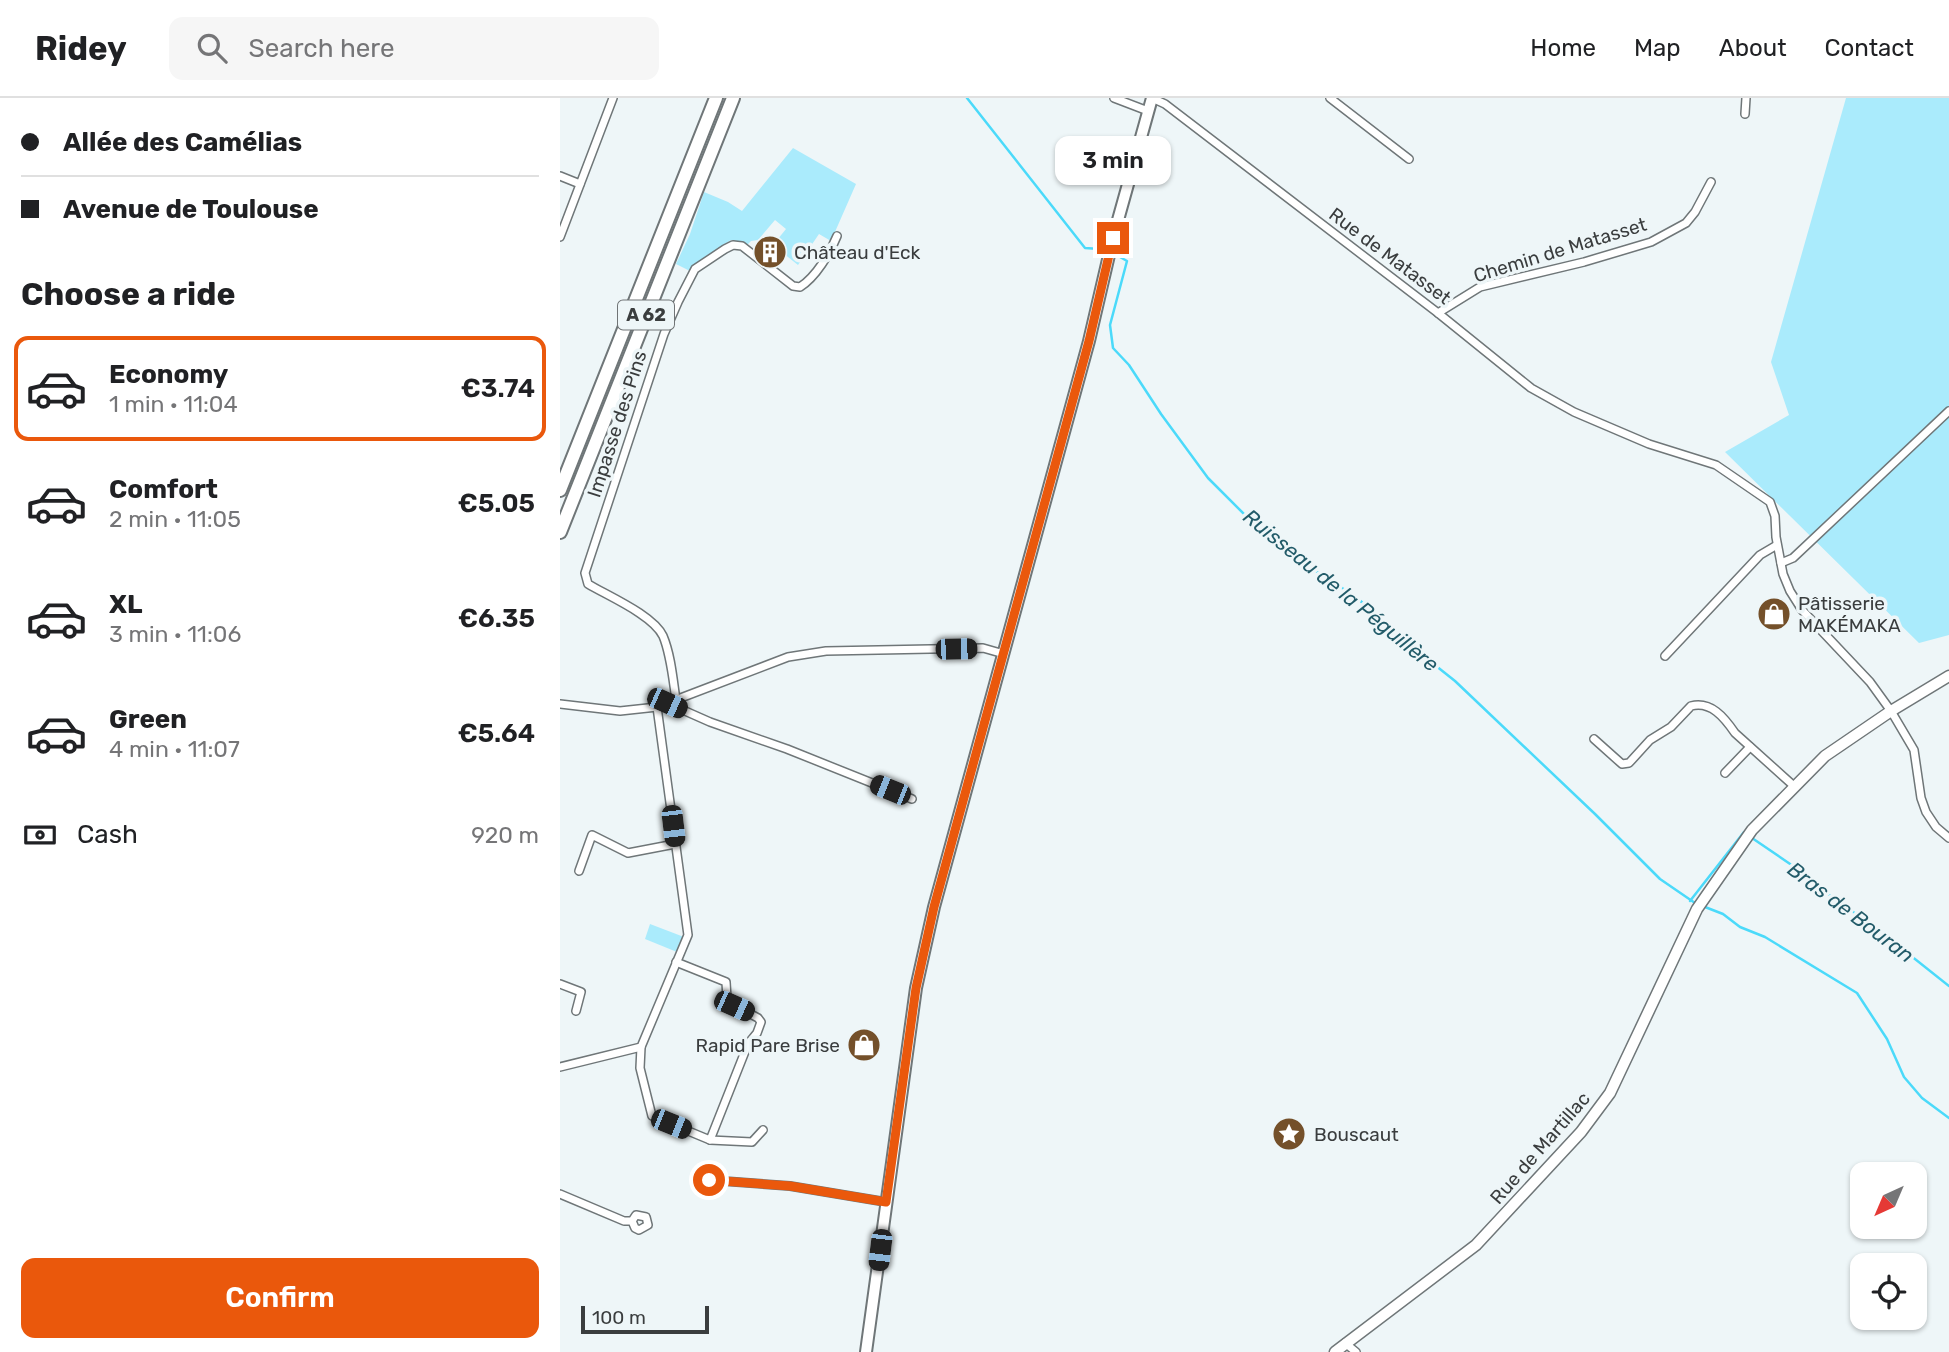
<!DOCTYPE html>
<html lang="en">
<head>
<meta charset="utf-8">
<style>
  :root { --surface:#fff; --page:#f6f6f6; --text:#202124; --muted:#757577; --line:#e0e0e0; --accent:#ea580c }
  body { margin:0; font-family:Rubik,sans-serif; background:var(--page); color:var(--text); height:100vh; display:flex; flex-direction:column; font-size:26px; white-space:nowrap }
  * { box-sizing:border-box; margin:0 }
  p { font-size:23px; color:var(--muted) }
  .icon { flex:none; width:38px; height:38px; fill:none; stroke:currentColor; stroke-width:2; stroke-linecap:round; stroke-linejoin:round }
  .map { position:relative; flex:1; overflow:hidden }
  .panel { display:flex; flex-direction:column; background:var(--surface); width:560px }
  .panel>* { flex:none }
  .hud { display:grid; align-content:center; height:154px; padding:0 21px; background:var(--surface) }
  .needle { width:46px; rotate:224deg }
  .fabs { position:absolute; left:1290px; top:1064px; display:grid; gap:14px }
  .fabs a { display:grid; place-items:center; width:77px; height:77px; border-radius:14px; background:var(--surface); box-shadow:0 2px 5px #0004; font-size:35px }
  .scale { position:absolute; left:21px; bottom:18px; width:128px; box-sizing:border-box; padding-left:7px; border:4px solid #3a3d3e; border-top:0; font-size:19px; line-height:24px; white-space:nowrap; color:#3a3d3e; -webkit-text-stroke:5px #eef6f8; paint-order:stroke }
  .end { position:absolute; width:32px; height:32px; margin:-16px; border:9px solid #ea580c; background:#fff; box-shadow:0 0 0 4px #fff }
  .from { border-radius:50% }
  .bubble { position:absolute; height:49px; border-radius:14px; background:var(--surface); box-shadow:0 2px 5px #0004; font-size:23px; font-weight:600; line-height:49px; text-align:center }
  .car { position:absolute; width:21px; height:42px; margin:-21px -10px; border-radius:9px; box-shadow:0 0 5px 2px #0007; background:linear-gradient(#222 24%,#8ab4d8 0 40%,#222 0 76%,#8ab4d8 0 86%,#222 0) }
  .hud b { display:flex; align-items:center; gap:24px; height:66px; font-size:26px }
  .hud b+b { border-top:2px solid var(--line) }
  .hud i { width:18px; height:18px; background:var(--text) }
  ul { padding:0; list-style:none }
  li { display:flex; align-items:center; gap:21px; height:105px; margin:0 14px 10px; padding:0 7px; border:4px solid transparent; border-radius:14px }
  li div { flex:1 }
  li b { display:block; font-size:26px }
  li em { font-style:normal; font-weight:600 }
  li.current { border-color:var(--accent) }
  li>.icon { width:63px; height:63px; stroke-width:1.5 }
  h2 { padding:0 21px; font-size:32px; line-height:84px }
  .pay { display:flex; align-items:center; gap:18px; height:77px; padding:0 21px; font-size:26px }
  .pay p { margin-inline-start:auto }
  .primary-button { display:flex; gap:14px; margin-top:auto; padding:14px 21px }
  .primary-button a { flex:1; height:80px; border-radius:14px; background:var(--accent); color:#fff; font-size:28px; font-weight:600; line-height:80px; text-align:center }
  header { display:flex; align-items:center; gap:42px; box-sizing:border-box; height:98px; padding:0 35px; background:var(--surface); border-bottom:2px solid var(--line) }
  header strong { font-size:33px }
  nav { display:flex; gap:38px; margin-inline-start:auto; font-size:24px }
  .search { width:490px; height:63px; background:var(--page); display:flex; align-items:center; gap:18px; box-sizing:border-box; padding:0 24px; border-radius:14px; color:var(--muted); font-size:26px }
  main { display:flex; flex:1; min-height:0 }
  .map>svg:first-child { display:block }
  .green { fill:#aaebfc }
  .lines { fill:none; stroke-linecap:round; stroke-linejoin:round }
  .stream { stroke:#4bdafa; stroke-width:2.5 }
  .street-casing { stroke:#6f7678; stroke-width:10 }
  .secondary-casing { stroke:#6f7678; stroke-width:13 }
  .primary-casing { stroke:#6f7678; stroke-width:14 }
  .highway-casing { stroke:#6f7678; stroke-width:16 }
  .street { stroke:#fff; stroke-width:7 }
  .secondary { stroke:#fff; stroke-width:10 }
  .primary { stroke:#fff; stroke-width:10 }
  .highway { stroke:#fff; stroke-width:12 }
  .route { stroke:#ea580c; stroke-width:9 }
  .labels { text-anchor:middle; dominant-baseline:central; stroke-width:7; stroke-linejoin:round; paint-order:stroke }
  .shield { fill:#eef6f8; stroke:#707476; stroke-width:2 }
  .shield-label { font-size:18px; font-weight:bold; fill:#3a3d3e }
  .street-label { font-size:19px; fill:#3a3d3e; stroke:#eef6f8 }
  .poi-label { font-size:19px; fill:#3a3d3e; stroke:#eef6f8; text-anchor:start }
  .water-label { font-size:21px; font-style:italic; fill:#225b69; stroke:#eef6f8 }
</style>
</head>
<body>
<header>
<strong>Ridey</strong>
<div class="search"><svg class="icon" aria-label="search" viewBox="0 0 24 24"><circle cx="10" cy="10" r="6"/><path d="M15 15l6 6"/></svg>Search here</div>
<nav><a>Home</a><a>Map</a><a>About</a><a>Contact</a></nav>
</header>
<main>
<section class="panel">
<div class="hud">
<b><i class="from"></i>Allée des Camélias</b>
<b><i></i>Avenue de Toulouse</b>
</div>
<h2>Choose a ride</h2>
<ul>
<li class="current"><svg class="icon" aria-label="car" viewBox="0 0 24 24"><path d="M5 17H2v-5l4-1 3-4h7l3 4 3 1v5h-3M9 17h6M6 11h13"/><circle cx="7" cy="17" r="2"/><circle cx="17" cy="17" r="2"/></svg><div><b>Economy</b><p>1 min · 11:04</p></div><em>€3.74</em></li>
<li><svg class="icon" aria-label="car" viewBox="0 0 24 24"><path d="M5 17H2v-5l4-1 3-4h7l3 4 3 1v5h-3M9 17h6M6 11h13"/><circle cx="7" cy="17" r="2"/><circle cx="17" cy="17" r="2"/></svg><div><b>Comfort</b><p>2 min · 11:05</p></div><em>€5.05</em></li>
<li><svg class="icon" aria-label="car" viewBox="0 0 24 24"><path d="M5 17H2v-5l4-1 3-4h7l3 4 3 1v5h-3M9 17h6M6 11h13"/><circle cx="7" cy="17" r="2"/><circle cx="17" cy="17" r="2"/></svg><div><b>XL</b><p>3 min · 11:06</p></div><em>€6.35</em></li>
<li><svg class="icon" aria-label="car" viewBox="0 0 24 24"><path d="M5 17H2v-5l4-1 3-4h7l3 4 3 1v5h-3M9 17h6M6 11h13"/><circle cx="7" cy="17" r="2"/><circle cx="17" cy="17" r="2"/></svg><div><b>Green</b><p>4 min · 11:07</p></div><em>€5.64</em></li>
</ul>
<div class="pay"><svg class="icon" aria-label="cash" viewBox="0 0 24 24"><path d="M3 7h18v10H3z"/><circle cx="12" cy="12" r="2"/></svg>Cash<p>920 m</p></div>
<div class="primary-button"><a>Confirm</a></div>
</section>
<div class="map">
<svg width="1389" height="1254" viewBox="0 0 1389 1254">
  <rect width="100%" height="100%" fill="#eef6f8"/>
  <g class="green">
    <path d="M1286 0H1389V537L1359 545 1165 354 1229 317 1211 264Z"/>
    <path d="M233 50 296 86 271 143 259 136 238 167 213 147 226 131 215 122 198 142 191 143 186 148 171 142 158 150 130 173 116 166 130 136 144 94 168 104 182 113Z"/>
    <path d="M90 826 124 839 117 854 85 841Z"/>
  </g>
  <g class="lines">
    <g class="stream">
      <path d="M407 0 525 150 540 151"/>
      <path d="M560 159 567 163 550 227 553 250 569 267 601 316 648 380 694 426 718 436 737 461 796 499 851 548 895 583 1035 716 1100 781 1135 805"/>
      <path d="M1192 740 1236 770 1243 778 1321 834 1389 888"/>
      <path d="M1130 803 1184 734"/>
      <path d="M1145 809 1163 816 1180 829 1205 839 1297 895 1327 941 1344 979 1362 1000 1389 1020"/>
    </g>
    <defs>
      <g id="street">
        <path d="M554 0 588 13"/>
        <path d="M592 0 605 6 878 215 971 290 1014 314 1089 346 1156 367 1210 404 1215 418 1216 439 1223 476 1230 493 1242 512 1310 584 1331 613 1354 652 1361 700 1366 714 1376 729 1389 740"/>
        <path d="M770 0 849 61"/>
        <path d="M1185 16 1186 0"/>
        <path d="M0 78 20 86"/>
        <path d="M0 139 53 0"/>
        <path d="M878 215 920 189 1024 164 1091 144 1126 125 1135 114 1151 84"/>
        <path d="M1221 465 1233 460 1389 313"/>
        <path d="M1105 558 1200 457 1217 447"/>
        <path d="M116 602C113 582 111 557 103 538 93 517 48 498 28 486L25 475 104 236 118 204 135 171 165 151 173 147 182 148 233 188 240 189C256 179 270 155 277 138"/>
        <path d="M107 605 150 624 227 651 352 701"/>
        <path d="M0 606 60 613 97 609 228 559 266 553 423 550 444 556"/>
        <path d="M1034 641 1062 666 1069 665 1090 642 1111 629 1131 608C1151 603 1164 619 1175 635L1235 689"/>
        <path d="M1165 675 1190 649"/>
        <path d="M19 773 32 737 68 755 115 746"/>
        <path d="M116 864 166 884 167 901 170 905 198 920 201 924 197 935 188 946 150 1042"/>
        <path d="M0 886 21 894 16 913"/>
        <path d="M81 949 80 970 92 1018 150 1042 192 1044 203 1032"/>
        <path d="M0 969 81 949 128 837 97 609"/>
        <path d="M149 1082 230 1088 326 1104"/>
        <path d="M0 1096 64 1123H72L76 1117 86 1119 88 1127 79 1132 75 1130 72 1123"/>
        <path d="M785 1245 796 1254"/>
      </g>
      <path id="secondary" d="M775 1254 916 1147 1021 1034 1050 995 1137 811 1192 732 1265 658 1331 613 1389 578"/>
      <path id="primary" d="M306 1254 356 890 374 809 529 243 553 140 592 0"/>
      <g id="highway">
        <path d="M0 392 156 0"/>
        <path d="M0 434 173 0"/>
      </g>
    </defs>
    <use href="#street" class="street-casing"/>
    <use href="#secondary" class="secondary-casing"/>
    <use href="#primary" class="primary-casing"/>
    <use href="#highway" class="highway-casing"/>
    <use href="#street" class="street"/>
    <use href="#secondary" class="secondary"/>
    <use href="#primary" class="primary"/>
    <use href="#highway" class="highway"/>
  </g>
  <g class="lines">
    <path class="route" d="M149 1082 230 1088 326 1104 356 890 374 809 529 243 553 140"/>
  </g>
  <defs>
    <symbol id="building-disc" viewBox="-11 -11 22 22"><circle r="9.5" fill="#74502a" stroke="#eef6f8"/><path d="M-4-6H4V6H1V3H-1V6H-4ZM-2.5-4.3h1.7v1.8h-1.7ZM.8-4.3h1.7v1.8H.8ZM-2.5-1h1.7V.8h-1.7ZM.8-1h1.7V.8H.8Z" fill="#fff"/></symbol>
    <symbol id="shop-disc" viewBox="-11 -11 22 22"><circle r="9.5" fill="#74502a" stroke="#eef6f8"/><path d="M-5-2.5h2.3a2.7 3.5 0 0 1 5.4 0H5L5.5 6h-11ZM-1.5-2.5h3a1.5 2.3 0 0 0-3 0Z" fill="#fff"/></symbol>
    <symbol id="sight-disc" viewBox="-11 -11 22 22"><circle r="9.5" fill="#74502a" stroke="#eef6f8"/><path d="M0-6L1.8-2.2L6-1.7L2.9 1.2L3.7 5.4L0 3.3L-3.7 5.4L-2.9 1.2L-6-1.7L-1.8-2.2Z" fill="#fff"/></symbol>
  </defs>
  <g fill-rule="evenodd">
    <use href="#building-disc" x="191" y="135" width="38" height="38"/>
    <use href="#shop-disc" x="1195" y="497" width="38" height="38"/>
    <use href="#shop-disc" x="285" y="928" width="38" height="38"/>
    <use href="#sight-disc" x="710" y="1017" width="38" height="38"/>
  </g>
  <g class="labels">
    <rect class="shield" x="58" y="202.5" width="56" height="29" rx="5"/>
    <g class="shield-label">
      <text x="86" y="217">A 62</text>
    </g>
    <g class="street-label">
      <text transform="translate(1000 152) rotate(-17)">Chemin de Matasset</text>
      <text transform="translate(830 158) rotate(37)">Rue de Matasset</text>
      <text transform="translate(57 326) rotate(-72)">Impasse des Pins</text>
      <text transform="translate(980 1050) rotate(-49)">Rue de Martillac</text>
    </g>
    <g class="poi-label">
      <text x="234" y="154">Château d'Eck</text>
      <text x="1238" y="505">Pâtisserie<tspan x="1238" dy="22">MAKÉMAKA</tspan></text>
      <text x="280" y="947" text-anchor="end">Rapid Pare Brise</text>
      <text x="754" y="1036">Bouscaut</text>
    </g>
    <g class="water-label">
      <text transform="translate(781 492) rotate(39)">Ruisseau de la Péguillère</text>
      <text transform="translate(1291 814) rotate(37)">Bras de Bouran</text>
    </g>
  </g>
</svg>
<div class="fabs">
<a><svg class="needle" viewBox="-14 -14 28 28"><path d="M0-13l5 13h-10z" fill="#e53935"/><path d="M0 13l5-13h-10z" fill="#757577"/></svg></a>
<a><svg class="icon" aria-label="locate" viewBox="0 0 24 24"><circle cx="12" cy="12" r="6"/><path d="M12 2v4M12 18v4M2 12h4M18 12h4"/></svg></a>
</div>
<div class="scale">100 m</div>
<i class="end from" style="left:149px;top:1082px"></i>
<i class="end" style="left:553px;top:140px"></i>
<div class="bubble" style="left:495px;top:38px;width:116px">3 min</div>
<i class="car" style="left:396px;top:551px;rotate:89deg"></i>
<i class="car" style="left:107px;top:605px;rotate:114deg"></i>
<i class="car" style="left:330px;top:692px;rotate:292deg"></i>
<i class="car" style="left:113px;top:728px;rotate:173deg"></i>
<i class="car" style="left:174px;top:908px;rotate:114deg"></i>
<i class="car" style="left:111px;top:1026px;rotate:112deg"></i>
<i class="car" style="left:320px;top:1152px;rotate:187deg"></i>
</div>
</main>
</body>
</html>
